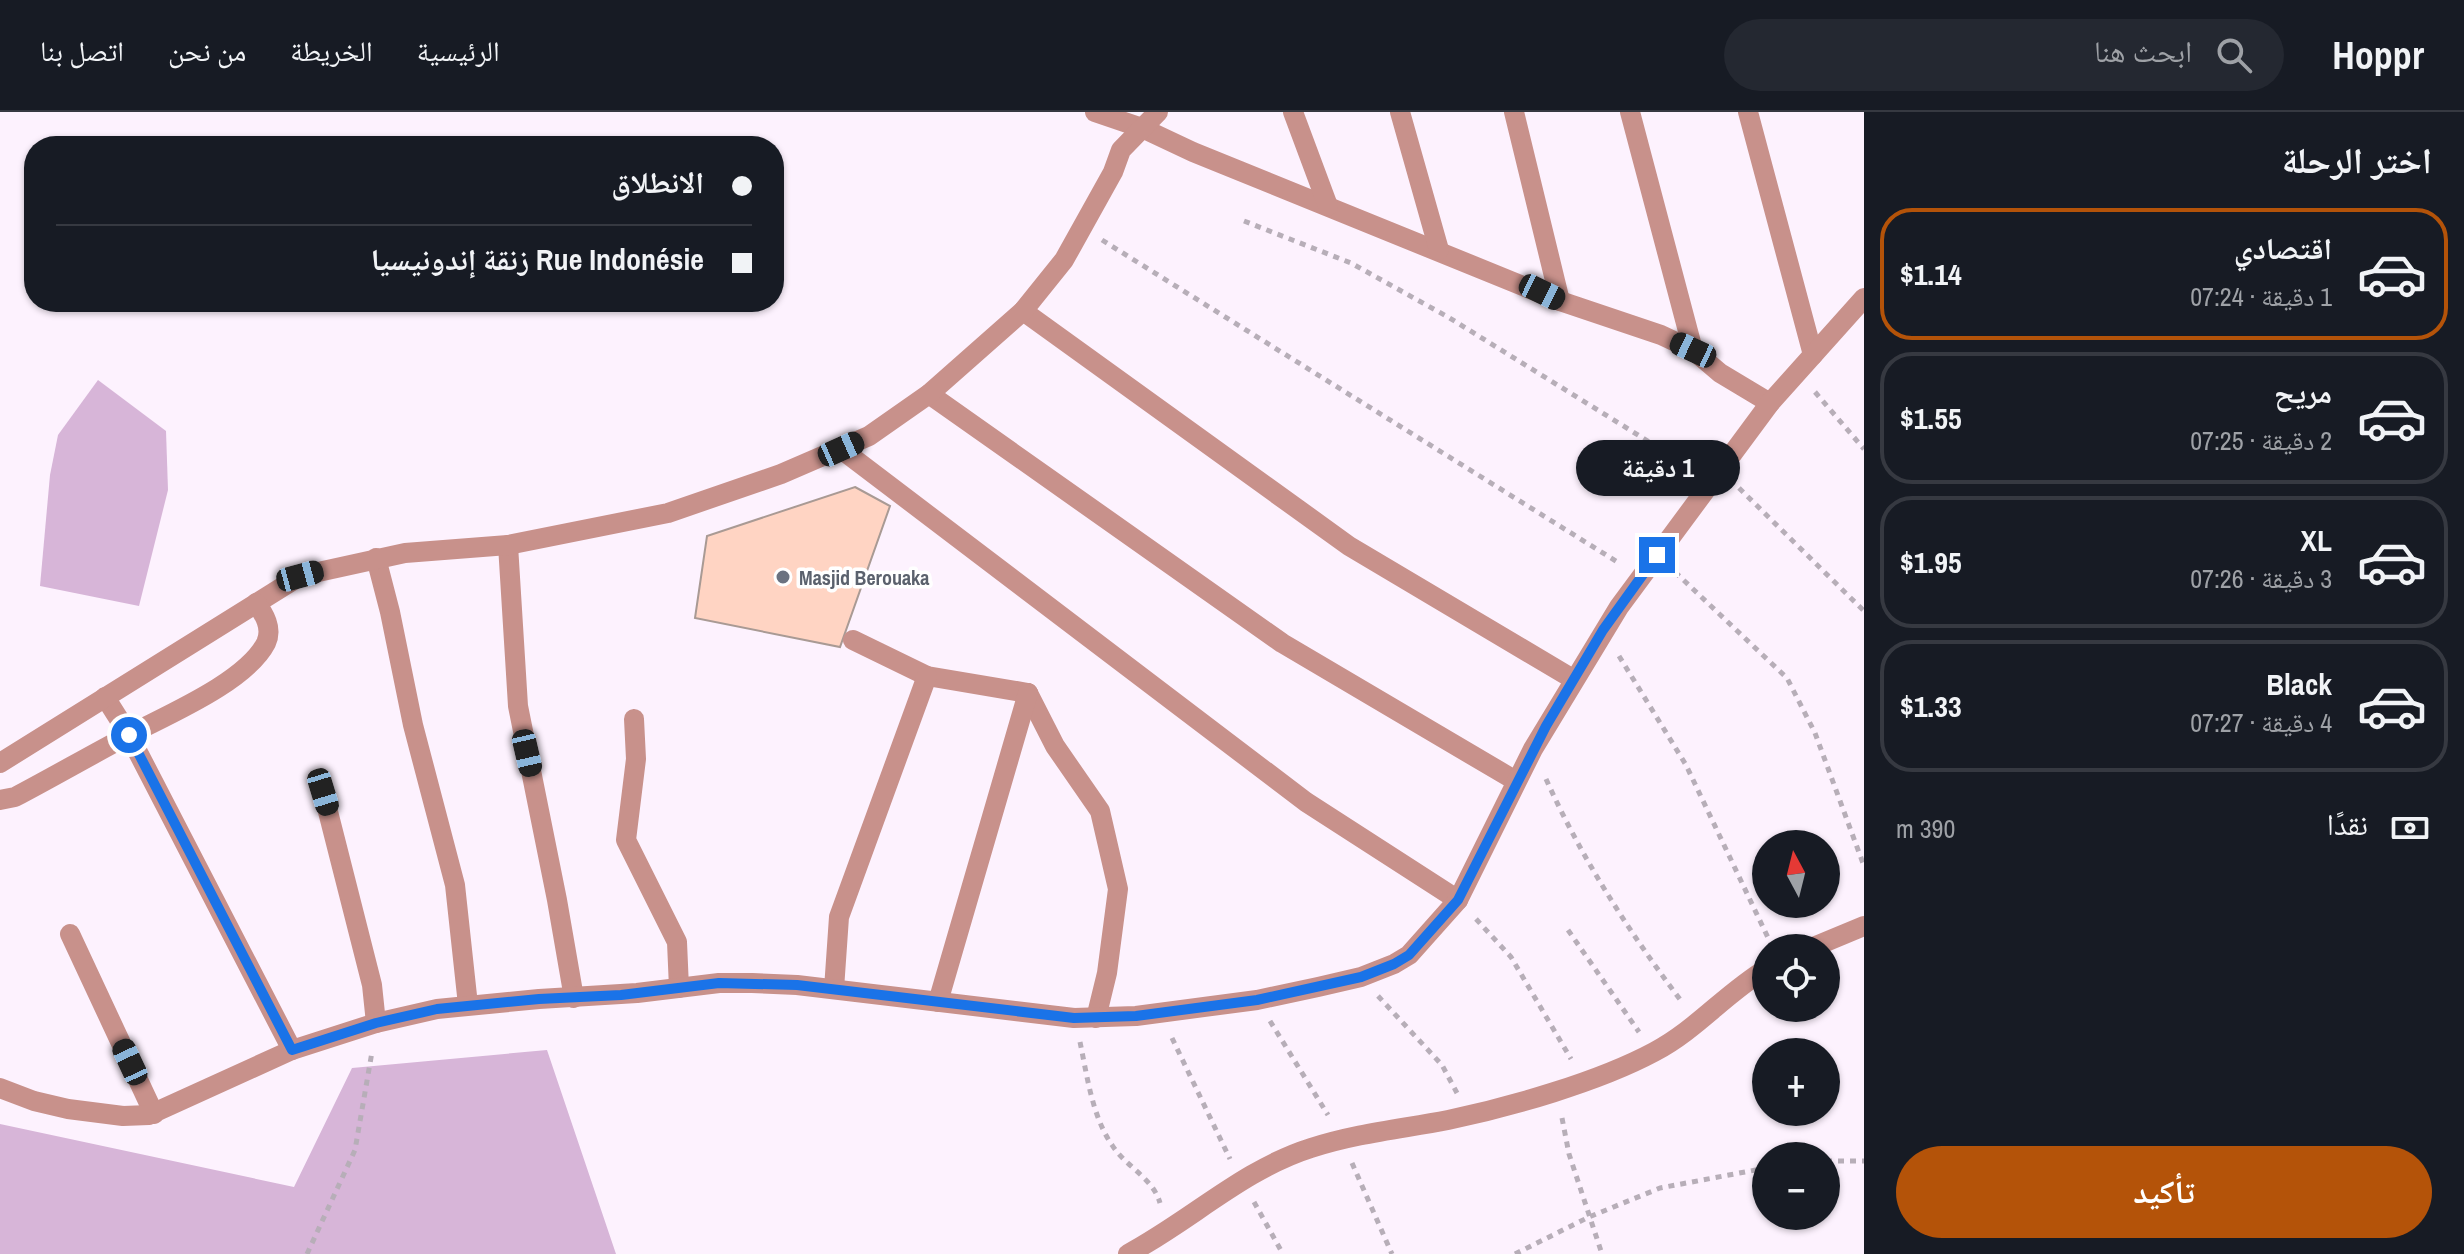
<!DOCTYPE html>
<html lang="ar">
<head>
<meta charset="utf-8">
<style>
  :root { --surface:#171b24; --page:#242831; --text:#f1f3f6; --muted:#9ea1a6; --line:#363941; --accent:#b45309 }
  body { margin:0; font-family:"Archivo Narrow","Noto Naskh Arabic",sans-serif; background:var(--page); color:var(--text); direction:rtl; height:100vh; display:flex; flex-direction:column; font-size:30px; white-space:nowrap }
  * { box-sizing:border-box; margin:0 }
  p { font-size:26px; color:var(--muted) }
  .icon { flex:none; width:44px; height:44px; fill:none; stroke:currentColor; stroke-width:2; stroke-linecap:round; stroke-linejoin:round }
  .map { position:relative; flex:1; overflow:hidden; direction:ltr }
  .panel { display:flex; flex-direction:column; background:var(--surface); width:600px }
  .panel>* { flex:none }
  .banner { position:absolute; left:24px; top:24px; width:760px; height:176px; border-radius:32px; box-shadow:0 2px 6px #0004; direction:rtl; display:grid; align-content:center; height:176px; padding:0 32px; background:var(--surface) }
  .needle { width:52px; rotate:353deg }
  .buttons { position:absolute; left:1752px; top:718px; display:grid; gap:16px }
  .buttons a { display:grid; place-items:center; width:88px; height:88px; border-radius:50%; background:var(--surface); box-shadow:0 2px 6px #0004; font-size:40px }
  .end { position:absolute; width:36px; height:36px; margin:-18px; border:10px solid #1a73e8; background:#fff; box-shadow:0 0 0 4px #fff }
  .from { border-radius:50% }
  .bubble { position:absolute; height:56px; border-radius:28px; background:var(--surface); box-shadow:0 2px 6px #0004; font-size:26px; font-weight:700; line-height:56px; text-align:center; direction:rtl }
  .car { position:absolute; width:24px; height:48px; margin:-24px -12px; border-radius:10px; box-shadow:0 0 6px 2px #0007; background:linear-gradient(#222 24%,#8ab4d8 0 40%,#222 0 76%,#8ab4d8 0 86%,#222 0) }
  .banner b { display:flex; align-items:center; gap:28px; height:76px; font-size:30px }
  .banner b+b { border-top:2px solid var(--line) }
  .banner i { width:20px; height:20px; background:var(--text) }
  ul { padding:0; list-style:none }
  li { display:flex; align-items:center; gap:24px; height:132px; margin:0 16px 12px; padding:0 16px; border:4px solid var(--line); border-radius:32px }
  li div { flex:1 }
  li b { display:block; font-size:30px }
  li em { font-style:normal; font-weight:700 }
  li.active { border-color:var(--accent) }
  li>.icon { width:72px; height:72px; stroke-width:1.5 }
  h2 { padding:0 32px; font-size:36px; line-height:96px }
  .pay { display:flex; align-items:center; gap:20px; height:88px; padding:0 32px; font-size:30px }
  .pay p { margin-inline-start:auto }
  .button { display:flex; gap:16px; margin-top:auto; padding:16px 32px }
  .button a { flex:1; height:92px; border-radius:48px; background:var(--accent); color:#fff; font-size:32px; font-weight:700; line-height:92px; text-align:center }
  header { display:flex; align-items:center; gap:48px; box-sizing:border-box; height:112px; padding:0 40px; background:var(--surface); border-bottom:2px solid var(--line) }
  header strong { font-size:38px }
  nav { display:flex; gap:44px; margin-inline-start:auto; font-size:28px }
  .search { width:560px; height:72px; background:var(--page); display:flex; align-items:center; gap:20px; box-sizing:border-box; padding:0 28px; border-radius:44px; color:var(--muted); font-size:30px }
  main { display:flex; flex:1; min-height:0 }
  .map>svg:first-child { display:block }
  .green { fill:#d7b5d8 }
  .building { fill:#ffd4c3; stroke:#a99a94; stroke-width:2 }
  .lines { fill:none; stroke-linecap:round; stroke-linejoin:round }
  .path { stroke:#b7aeb8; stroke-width:5; stroke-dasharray:6 6; stroke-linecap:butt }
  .minor { stroke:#c8918b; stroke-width:20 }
  .route { stroke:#1a73e8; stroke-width:10 }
  .worship-dot { fill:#6b7280; stroke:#fff; stroke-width:3 }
  .labels { text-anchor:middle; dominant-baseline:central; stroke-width:7; stroke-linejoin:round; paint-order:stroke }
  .worship-label { font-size:20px; font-weight:bold; fill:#5b616d; stroke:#fff; text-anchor:start }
</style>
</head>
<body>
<header>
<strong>Hoppr</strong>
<div class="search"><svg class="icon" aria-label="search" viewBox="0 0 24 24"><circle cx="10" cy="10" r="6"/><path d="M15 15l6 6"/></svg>ابحث هنا</div>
<nav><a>الرئيسية</a><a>الخريطة</a><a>من نحن</a><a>اتصل بنا</a></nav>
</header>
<main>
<section class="panel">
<h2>اختر الرحلة</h2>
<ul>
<li class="active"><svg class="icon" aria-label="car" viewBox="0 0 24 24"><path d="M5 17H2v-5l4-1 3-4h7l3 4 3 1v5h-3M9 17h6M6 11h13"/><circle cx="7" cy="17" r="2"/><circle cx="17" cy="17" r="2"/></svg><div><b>اقتصادي</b><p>1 دقيقة · 07:24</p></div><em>$1.14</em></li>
<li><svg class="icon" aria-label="car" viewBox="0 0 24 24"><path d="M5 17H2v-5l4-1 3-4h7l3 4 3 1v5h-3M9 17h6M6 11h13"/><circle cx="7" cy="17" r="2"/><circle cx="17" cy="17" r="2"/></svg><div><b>مريح</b><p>2 دقيقة · 07:25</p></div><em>$1.55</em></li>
<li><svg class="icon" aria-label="car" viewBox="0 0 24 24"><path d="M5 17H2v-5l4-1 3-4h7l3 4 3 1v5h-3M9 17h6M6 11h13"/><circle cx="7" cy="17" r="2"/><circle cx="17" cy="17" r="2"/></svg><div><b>XL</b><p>3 دقيقة · 07:26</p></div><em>$1.95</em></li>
<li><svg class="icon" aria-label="car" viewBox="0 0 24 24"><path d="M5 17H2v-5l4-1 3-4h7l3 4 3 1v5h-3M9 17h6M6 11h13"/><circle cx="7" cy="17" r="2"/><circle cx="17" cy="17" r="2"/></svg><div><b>Black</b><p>4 دقيقة · 07:27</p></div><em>$1.33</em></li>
</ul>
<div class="pay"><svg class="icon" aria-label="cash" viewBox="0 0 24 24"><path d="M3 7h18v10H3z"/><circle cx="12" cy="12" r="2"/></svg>نقدًا<p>390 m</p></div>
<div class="button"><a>تأكيد</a></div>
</section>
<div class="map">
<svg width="1864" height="1142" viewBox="0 0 1864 1142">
  <rect width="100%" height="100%" fill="#fdf2fe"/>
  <g class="green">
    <path d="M98 268 166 319 168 378 139 494 40 474 50 363 58 323Z"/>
    <path d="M547 938 616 1142H0V1012L294 1075 352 956Z"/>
  </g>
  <path class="building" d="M855 375 890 394 840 535 695 506 707 424Z"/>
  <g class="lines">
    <g class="path">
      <path d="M1244 109 1351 151 1448 205 1691 356"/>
      <path d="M1102 128 1619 451"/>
      <path d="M1815 280 1864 337"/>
      <path d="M1739 376 1864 499"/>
      <path d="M1675 460 1787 566 1815 621 1864 754"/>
      <path d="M1619 544 1686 653 1771 832"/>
      <path d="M1546 667C1582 747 1629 820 1682 890"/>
      <path d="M1476 807 1511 845 1571 947"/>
      <path d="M1568 818 1639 920"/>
      <path d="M1378 884 1442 953 1457 981"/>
      <path d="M1270 909 1328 1003"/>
      <path d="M1172 926 1230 1047"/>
      <path d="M1080 930C1087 963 1092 1004 1112 1033 1126 1055 1153 1066 1160 1091"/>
      <path d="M1562 1006 1569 1042 1602 1142"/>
      <path d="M1826 1049H1864"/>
      <path d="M1352 1051 1392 1142"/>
      <path d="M1254 1090 1283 1142"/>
      <path d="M307 1142 355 1038 372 940"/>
      <path d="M1515 1142 1589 1105 1660 1076 1766 1056"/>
    </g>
    <g class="minor">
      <path d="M1095 0 1142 16 1193 40 1560 189 1661 223 1693 238 1720 261 1770 291"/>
      <path d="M1293 0 1328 94"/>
      <path d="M1400 0 1439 138"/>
      <path d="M1514 0 1560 189"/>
      <path d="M1630 0 1693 238"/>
      <path d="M1748 0 1813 243"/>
      <path d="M1023 199 1349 434 1573 567"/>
      <path d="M929 282 1282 531 1516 669"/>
      <path d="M841 337 1306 690 1458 788"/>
      <path d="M508 433 518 594 557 788 574 886"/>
      <path d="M376 446 390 500 413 613 455 773 468 893"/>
      <path d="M853 528 927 564 1028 581"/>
      <path d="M1028 581 1055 634 1100 699 1118 777 1107 861 1096 906"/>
      <path d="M105 585 129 623 292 938"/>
      <path d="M634 607 636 647 626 728 677 830 679 876"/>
      <path d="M0 651 300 464 405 441 508 433 668 401 781 362 869 324 929 282 1023 199 1064 148 1113 60 1121 38 1158 0"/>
      <path d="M323 680 372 873 376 911"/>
      <path d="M0 688 15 685C53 665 91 643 129 623 167 603 246 570 266 531 273 516 264 502 256 491"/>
      <path d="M70 822 154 1002"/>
      <path d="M1811 836 1864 814"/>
      <path d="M834 877 839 805 927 564"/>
      <path d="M938 890 1028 581"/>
      <path d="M0 976 34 989 68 997 123 1004 149 1003 292 938 376 911 437 897 539 887 637 881 719 871H752L797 873 1074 906 1136 904 1257 888 1318 875 1361 865 1394 852 1409 843 1458 788 1533 637 1619 495 1770 291 1864 186"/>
      <path d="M1128 1142C1190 1109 1244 1057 1311 1036 1358 1021 1401 1017 1448 1008 1510 995 1598 970 1654 940 1696 918 1726 881 1766 857"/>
    </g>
  </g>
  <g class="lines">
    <path class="route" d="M129 623 292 938 376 911 437 897 539 887 621 883 719 871 797 873 1074 906 1136 904 1257 888 1361 865 1394 852 1409 843 1458 788 1546 614 1603 518 1657 443"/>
  </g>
  <circle class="worship-dot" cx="783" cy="465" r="8"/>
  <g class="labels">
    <g class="worship-label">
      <text x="799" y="465">Masjid Berouaka</text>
    </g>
  </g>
</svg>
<div class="buttons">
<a><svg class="needle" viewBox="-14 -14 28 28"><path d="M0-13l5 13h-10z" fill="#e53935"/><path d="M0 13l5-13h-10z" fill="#9ea1a6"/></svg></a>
<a><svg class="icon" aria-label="locate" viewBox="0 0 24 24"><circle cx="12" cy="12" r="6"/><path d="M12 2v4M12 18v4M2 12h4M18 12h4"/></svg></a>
<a>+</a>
<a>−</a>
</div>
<i class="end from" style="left:129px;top:623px"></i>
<i class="end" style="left:1657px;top:443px"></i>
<div class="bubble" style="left:1576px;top:328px;width:164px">1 دقيقة</div>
<i class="car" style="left:1542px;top:180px;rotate:116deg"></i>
<i class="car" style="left:1693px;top:238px;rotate:295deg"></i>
<i class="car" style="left:841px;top:337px;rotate:66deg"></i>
<i class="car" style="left:300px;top:464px;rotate:75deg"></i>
<i class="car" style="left:527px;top:641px;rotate:167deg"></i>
<i class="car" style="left:323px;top:680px;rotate:163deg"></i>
<i class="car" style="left:130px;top:950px;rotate:335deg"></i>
<div class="banner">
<b><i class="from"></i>الانطلاق</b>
<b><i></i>Rue Indonésie زنقة إندونيسيا</b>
</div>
</div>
</main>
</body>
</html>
